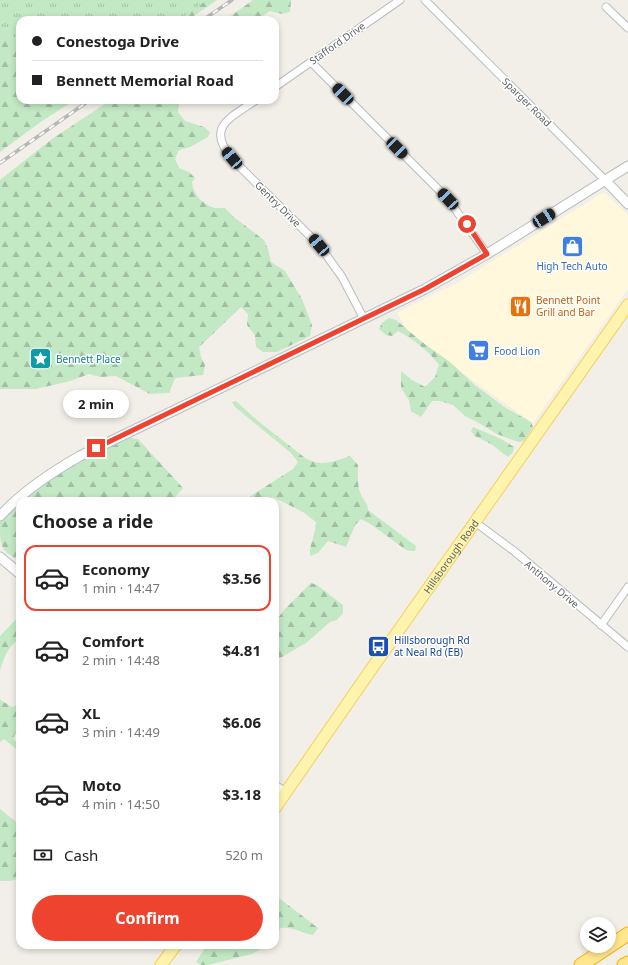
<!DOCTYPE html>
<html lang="en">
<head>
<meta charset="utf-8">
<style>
  :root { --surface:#fff; --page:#f6f6f6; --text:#222; --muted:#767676; --line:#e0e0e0; --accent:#ee432f }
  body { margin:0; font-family:"Noto Sans",sans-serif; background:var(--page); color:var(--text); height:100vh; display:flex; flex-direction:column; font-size:15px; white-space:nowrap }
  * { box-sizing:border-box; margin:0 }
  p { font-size:13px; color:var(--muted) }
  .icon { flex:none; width:22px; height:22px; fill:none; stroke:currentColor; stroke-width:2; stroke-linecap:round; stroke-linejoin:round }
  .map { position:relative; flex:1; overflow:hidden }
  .side { position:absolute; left:16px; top:497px; width:263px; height:452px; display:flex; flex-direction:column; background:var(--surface); border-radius:12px; box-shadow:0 2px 6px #0003 }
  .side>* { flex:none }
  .hud { position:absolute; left:16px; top:16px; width:263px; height:88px; border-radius:12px; box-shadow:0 2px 6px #0003; display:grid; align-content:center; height:88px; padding:0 16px; background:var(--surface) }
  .fabs { position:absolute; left:580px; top:917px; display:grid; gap:8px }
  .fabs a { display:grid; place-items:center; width:36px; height:36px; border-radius:50%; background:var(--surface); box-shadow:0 2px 6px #0003; font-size:20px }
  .end { position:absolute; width:18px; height:18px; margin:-9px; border:5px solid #ee432f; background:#fff; box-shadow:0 0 0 2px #fff }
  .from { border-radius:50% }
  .bubble { position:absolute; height:28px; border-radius:14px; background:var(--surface); box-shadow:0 2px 6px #0003; font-size:13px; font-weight:700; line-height:28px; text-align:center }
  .car { position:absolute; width:12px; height:24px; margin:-12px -6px; border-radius:5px; box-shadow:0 0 3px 1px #0007; background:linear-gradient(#222 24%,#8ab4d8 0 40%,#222 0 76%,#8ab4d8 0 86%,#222 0) }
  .hud b { display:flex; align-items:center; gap:14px; height:38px; font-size:15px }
  .hud b+b { border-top:1px solid var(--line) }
  .hud i { width:10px; height:10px; background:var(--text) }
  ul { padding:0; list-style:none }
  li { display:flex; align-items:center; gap:12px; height:66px; margin:0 8px 6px; padding:0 8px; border:2px solid transparent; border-radius:12px }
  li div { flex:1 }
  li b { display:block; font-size:15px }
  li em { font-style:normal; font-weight:700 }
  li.on { border-color:var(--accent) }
  li>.icon { width:36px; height:36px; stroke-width:1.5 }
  h2 { padding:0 16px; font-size:18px; line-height:48px }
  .pay { display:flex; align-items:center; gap:10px; height:44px; padding:0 16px; font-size:15px }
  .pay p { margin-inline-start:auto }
  .primary-button { display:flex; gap:8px; margin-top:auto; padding:8px 16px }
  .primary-button a { flex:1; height:46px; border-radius:24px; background:var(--accent); color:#fff; font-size:16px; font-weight:700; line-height:46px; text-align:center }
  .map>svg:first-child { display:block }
  .commercial { fill:#fff8dd }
  .forest { fill:url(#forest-firs) }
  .park { fill:url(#park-tufts) }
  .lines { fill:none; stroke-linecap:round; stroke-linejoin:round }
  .minor-casing { stroke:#b9bcc0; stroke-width:9 }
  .tertiary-casing { stroke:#b9bcc0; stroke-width:11 }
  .primary-casing { stroke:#f6cf5b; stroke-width:13 }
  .motorway-casing { stroke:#f7b100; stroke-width:15 }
  .minor { stroke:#fff; stroke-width:7 }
  .tertiary { stroke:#fff; stroke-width:9 }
  .primary { stroke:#fff4ad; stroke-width:11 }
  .motorway { stroke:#ffe68f; stroke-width:13 }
  .rail-casing { stroke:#b7b8b8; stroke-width:3.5 }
  .rail { stroke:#fff; stroke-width:2; stroke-dasharray:6; stroke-linecap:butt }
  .route { stroke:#ee432f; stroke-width:5 }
  .labels { text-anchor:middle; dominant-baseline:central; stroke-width:3; stroke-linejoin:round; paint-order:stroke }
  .street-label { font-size:10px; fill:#5e6267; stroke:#fff }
  .shop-label { font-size:10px; fill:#366cbe; stroke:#fff }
  .food-label { font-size:10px; fill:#c56008; stroke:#fff; text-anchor:start }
  .culture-label { font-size:10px; fill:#0d838f; stroke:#fff; text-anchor:start }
  .transit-label { font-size:10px; fill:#164399; stroke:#fff; text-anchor:start }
</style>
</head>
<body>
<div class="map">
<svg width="628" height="965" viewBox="0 0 628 965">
  <defs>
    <pattern id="forest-firs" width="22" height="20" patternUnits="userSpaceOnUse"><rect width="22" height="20" fill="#c3e8c4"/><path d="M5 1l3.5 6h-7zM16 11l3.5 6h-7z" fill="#a2bfa3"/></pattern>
    <pattern id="park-tufts" width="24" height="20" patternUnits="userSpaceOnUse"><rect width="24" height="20" fill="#c3e8c4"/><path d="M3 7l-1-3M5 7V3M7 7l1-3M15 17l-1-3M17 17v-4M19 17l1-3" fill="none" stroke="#a2bfa3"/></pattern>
  </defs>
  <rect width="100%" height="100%" fill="#f1efe7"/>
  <path class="commercial" d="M604 192 628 215V289L533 423 411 337 397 313 457 283Z"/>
  <g class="forest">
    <path d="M0 0H217L188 20H20V100H75L42 121 0 152Z"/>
    <path d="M253 0H291L290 12 282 14 270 11 256 20H225Z"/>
    <path d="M111 100H179L178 112 185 121 204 127 210 132 208 137 190 147 179 150 175 159 179 168 189 172 195 178 192 182C193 194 203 205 215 208 218 208 222 208 225 208L235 218 264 240 268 249 271 262 285 271 302 299 312 325 310 336 277 352H263L256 347 255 335 247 325 248 314 241 307 199 347 201 357 205 365 203 375 175 378 169 393 150 394 116 376 100 377 89 374 70 381 36 389H0V180L52 139Z"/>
    <path d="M389 318 396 320 422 342 450 362 476 386 506 408 531 422 533 427 524 441 518 442 497 434 479 423 465 416 453 405 440 401H432L421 417 411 411 409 400 401 388V371L412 380 425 387 435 377 439 365C430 352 413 339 398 331L392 336 386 335 379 329 382 323Z"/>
    <path d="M236 401 258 421 305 458C320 467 334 462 350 456L358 465C358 474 357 484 360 492 362 499 368 502 368 510L416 546 415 551H411L406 550 372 525 361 519 355 525 346 547 328 541 318 553 310 556C309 544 316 534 316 522L303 512 273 497 269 501H245L249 497 293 469 298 462 291 453 235 407 232 402Z"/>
    <path d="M473 427 501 439 514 447 513 452 508 457 491 444 475 436 471 431Z"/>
    <path d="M131 438 138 439 183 488 172 501H20V561C0 550 0 546 0 522L26 492 70 465 114 442Z"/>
    <path d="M311 583 317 585 343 605V613L337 620 330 622 306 643 275 661V622L284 610Z"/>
    <path d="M20 615V638C8 647 4 656 0 671V636Z"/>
    <path d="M0 699 2 701 12 707 20 704V722L13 739 20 746V752L4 739 0 742Z"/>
    <path d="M0 809 20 825V878L10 881H0Z"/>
    <path d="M275 895 318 928 313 935C302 933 292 926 281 928L275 935Z"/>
    <path d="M207 945H268L252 954 208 965H201L196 962Z"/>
  </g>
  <path class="park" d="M0 0H207L179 20H20V45L0 26Z"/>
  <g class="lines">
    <defs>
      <g id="minor">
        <path d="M425 0 605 180"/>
        <path d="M606 7 628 28"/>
        <path d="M311 62 448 199 487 254"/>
        <path d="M275 87 400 0"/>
        <path d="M256 100C231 118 205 126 232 159L319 245 342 277 364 319"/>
        <path d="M475 522 514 551 628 647"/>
        <path d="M601 625 628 587"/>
      </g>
      <g id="tertiary">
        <path d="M605 180 628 204"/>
        <path d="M0 516C23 491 50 473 80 456L425 289 487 254 628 166"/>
        <path d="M0 557 20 574"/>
        <path d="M275 786 285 793"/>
      </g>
      <g id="primary">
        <path id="s1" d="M275 808 370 671 628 305"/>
        <path d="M161 965 176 945"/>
      </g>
      <g id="motorway">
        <path d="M581 965 628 934"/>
        <path d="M624 965 628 963"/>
      </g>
    </defs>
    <use href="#minor" class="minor-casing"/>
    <use href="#tertiary" class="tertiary-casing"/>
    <use href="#primary" class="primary-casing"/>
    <use href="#motorway" class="motorway-casing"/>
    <use href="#minor" class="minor"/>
    <use href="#tertiary" class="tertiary"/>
    <use href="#primary" class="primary"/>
    <use href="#motorway" class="motorway"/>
    <defs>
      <g id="rail">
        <path d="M203 20 232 0"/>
        <path d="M0 163 90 100"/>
      </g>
    </defs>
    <use href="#rail" class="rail-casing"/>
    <use href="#rail" class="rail"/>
  </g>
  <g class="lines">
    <path class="route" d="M96 448 425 289 487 254 467 224"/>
  </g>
  <defs>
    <symbol id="shop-square" viewBox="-11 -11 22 22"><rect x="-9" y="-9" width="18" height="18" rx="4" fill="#3f7fe0" stroke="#fff"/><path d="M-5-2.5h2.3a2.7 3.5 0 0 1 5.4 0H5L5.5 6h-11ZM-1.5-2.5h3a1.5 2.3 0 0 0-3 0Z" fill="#fff"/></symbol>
    <symbol id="restaurant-square" viewBox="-11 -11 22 22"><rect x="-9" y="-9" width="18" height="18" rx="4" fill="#e8710a" stroke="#fff"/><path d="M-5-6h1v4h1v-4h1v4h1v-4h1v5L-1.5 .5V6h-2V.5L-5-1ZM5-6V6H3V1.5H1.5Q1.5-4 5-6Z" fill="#fff"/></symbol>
    <symbol id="supermarket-square" viewBox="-11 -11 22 22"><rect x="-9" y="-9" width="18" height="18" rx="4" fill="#3f7fe0" stroke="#fff"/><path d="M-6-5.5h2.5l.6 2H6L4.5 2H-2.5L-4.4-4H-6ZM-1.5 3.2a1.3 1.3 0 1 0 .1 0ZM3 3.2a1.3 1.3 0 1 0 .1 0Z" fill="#fff"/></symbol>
    <symbol id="sight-square" viewBox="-11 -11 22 22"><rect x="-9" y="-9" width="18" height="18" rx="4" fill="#0f9aa8" stroke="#fff"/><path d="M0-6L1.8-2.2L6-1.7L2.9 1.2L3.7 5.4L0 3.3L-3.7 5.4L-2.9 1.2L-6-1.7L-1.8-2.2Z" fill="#fff"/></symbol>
    <symbol id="bus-square" viewBox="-11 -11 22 22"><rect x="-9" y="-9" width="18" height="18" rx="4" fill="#1a4fb4" stroke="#fff"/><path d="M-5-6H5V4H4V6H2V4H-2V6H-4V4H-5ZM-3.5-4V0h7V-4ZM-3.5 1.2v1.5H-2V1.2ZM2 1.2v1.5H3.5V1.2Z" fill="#fff"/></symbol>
  </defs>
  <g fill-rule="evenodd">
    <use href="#shop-square" x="560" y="234" width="25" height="25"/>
    <use href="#restaurant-square" x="508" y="294" width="25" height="25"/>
    <use href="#supermarket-square" x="466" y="338" width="25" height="25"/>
    <use href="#sight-square" x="28" y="346" width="25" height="25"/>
    <use href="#bus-square" x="366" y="634" width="25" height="25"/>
  </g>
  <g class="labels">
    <g class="street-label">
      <text transform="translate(337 43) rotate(-35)">Stafford Drive</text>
      <text transform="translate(527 102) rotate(45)">Sparger Road</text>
      <text transform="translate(278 204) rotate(45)">Gentry Drive</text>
      <text stroke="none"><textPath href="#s1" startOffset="307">Hillsborough Road</textPath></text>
      <text transform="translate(552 584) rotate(40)">Anthony Drive</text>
    </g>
    <g class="shop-label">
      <text x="572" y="266">High Tech Auto</text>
      <text x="494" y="351" text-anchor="start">Food Lion</text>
    </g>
    <g class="food-label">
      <text x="536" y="300">Bennett Point<tspan x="536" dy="12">Grill and Bar</tspan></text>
    </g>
    <g class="culture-label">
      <text x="56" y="359">Bennett Place</text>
    </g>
    <g class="transit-label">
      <text x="394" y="640">Hillsborough Rd<tspan x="394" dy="12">at Neal Rd (EB)</tspan></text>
    </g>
  </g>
</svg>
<div class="fabs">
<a><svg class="icon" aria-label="layers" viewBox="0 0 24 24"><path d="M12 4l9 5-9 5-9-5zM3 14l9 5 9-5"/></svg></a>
</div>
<i class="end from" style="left:467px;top:224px"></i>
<i class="end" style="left:96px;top:448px"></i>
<div class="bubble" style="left:63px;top:390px;width:66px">2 min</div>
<i class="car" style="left:343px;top:94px;rotate:315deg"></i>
<i class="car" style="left:397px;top:148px;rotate:135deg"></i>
<i class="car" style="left:232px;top:158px;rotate:320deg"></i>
<i class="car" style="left:448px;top:199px;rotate:317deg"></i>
<i class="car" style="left:544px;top:218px;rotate:58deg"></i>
<i class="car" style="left:319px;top:245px;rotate:320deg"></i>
<div class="hud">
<b><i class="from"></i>Conestoga Drive</b>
<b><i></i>Bennett Memorial Road</b>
</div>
<section class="side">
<h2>Choose a ride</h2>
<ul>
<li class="on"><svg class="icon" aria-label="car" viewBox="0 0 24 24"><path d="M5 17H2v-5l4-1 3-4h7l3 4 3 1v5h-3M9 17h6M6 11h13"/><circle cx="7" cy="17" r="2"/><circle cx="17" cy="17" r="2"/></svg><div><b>Economy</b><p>1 min · 14:47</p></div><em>$3.56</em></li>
<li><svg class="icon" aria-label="car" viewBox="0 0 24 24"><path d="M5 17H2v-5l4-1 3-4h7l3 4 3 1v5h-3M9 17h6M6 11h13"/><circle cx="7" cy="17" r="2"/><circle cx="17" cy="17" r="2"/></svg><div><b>Comfort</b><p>2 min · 14:48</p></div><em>$4.81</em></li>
<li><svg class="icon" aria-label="car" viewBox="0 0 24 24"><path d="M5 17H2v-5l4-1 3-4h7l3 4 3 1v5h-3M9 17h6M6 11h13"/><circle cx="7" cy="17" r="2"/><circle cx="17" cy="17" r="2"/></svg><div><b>XL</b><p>3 min · 14:49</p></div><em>$6.06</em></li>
<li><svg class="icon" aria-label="car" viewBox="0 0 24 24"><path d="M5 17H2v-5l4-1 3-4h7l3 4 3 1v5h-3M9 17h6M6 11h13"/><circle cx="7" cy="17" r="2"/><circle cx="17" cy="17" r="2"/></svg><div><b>Moto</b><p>4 min · 14:50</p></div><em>$3.18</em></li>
</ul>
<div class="pay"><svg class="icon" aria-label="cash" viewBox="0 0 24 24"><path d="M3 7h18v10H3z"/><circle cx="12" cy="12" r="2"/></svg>Cash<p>520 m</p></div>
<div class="primary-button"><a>Confirm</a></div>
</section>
</div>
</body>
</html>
